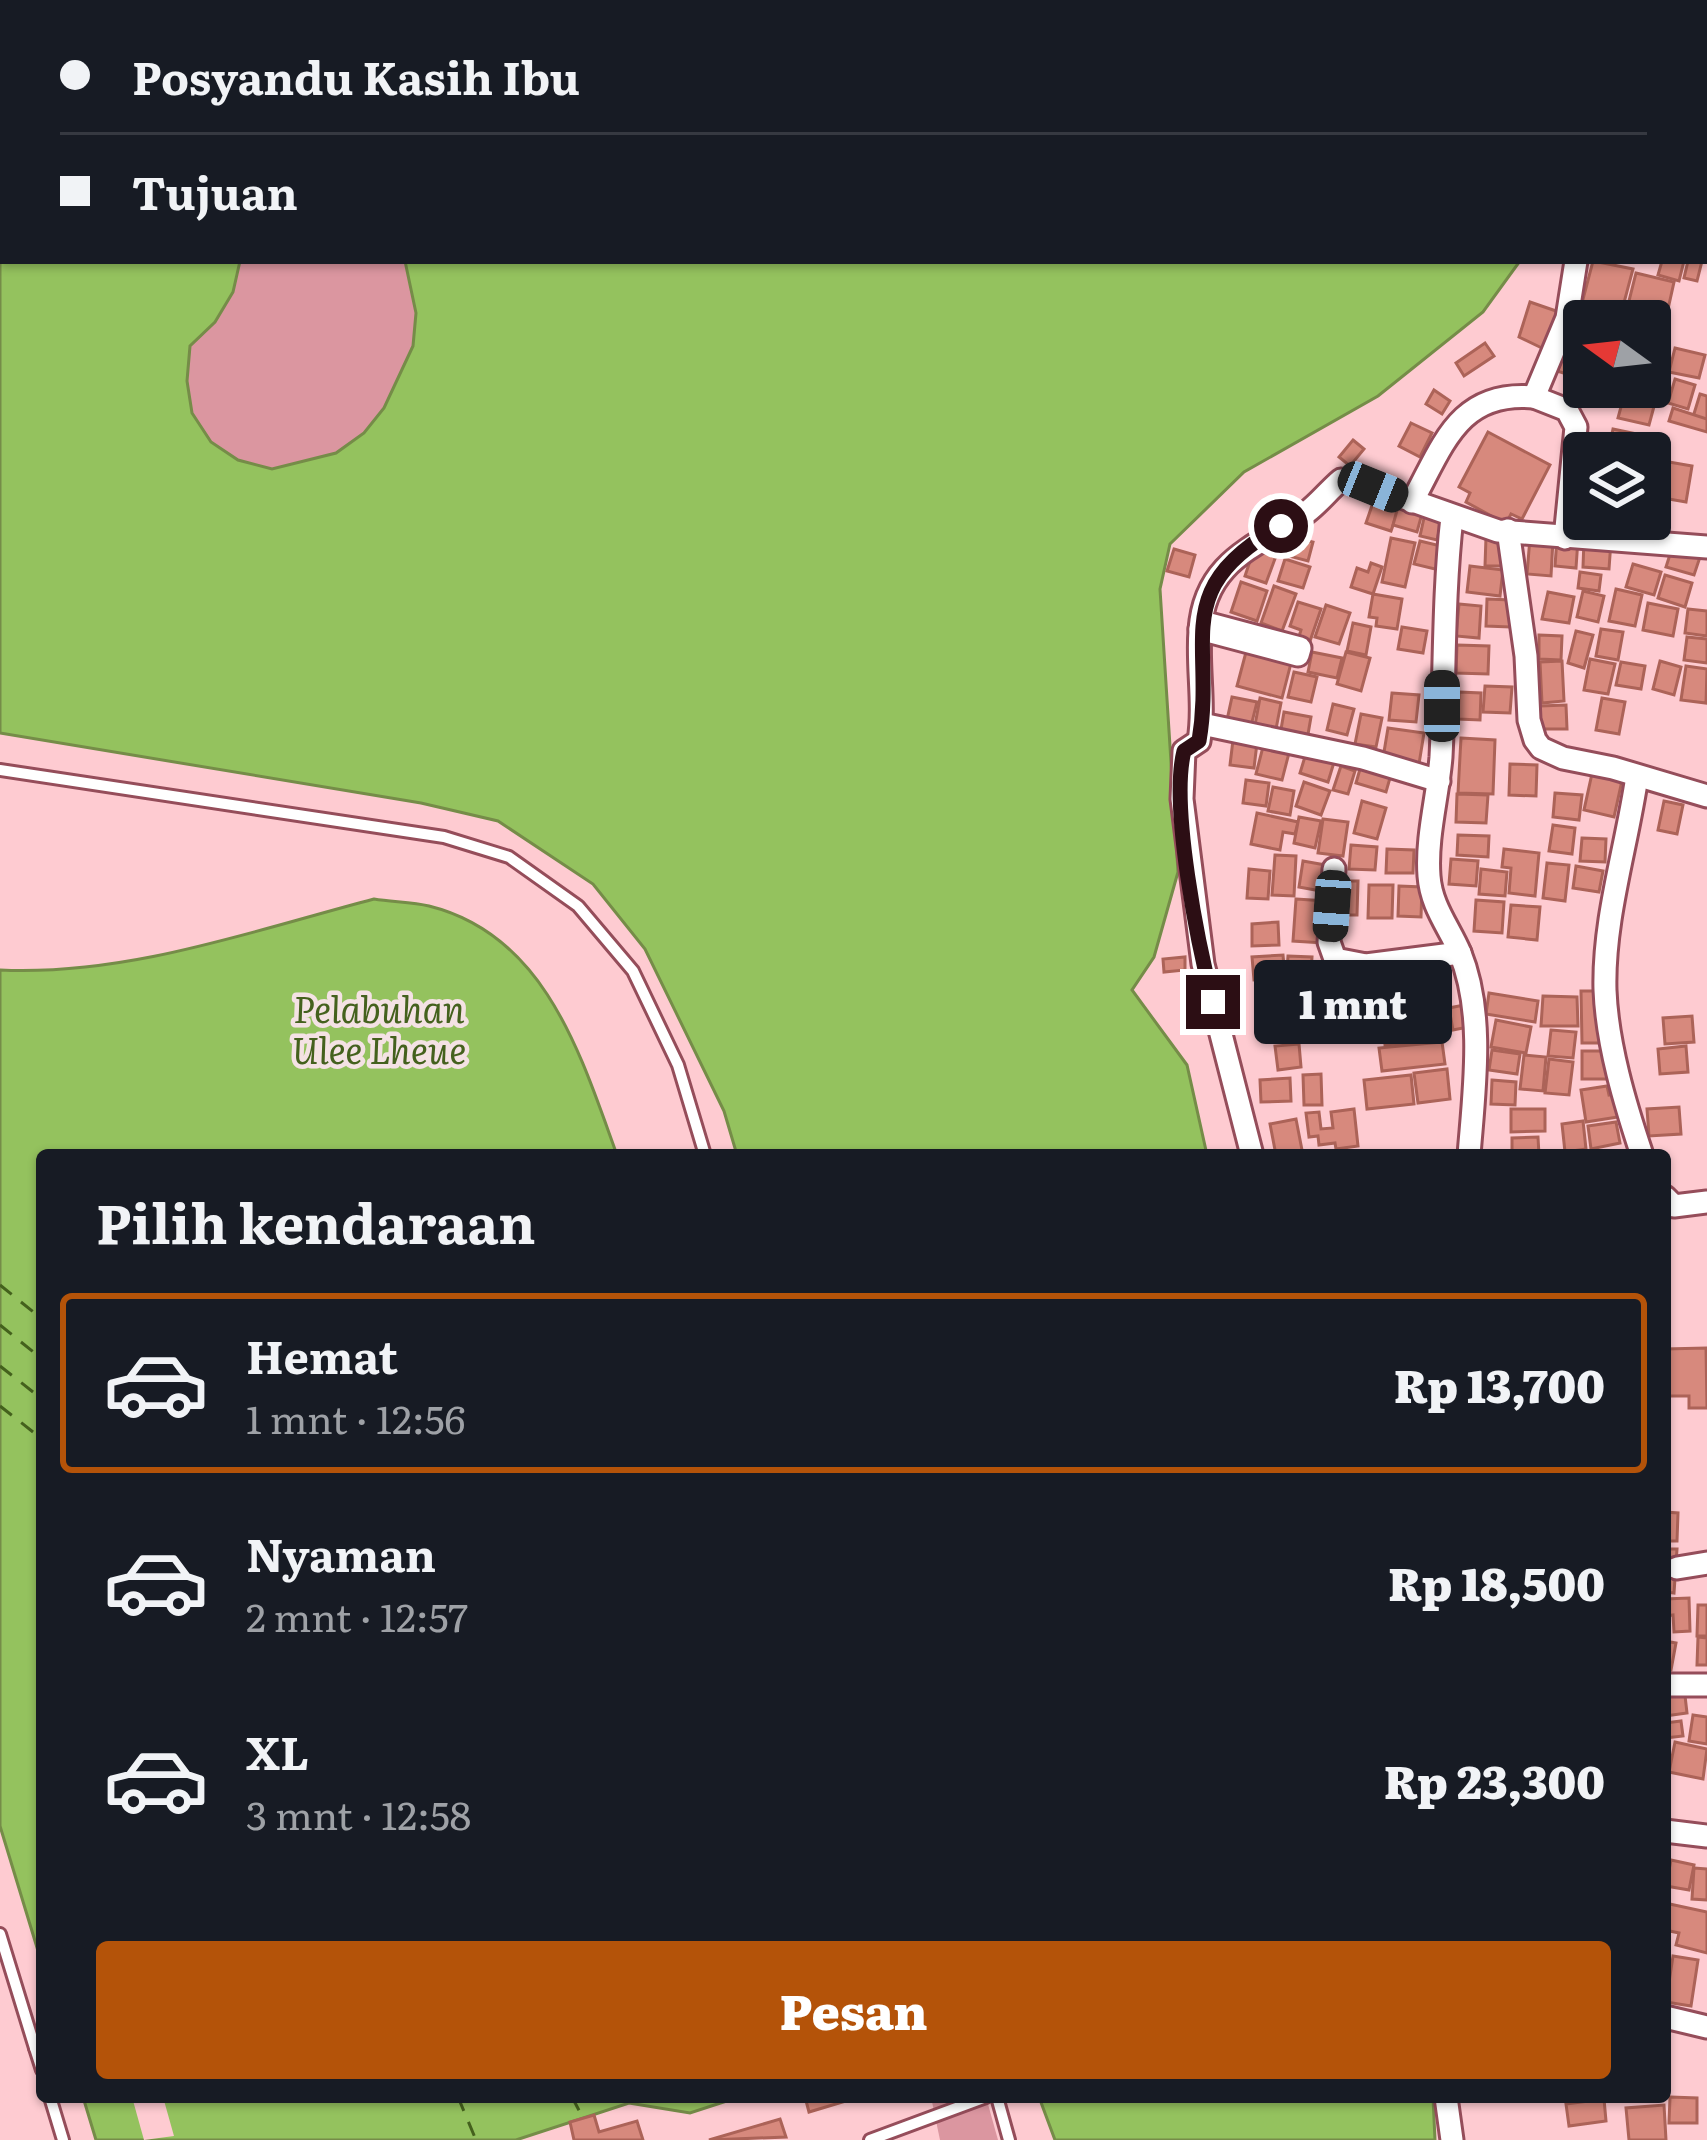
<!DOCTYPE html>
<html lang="id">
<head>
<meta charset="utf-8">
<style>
  :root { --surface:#171b24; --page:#242831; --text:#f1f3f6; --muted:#9ea1a6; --line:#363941; --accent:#b45309 }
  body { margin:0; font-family:Literata,serif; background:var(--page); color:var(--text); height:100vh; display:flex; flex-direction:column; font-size:45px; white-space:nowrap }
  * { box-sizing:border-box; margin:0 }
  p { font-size:39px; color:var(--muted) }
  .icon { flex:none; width:66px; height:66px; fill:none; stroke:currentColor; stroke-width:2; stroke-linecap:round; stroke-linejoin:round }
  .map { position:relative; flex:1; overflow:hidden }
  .side { position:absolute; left:36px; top:1149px; width:1635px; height:954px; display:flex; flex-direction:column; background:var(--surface); border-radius:12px; box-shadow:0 3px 9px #0004 }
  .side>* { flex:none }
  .guide { position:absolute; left:0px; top:0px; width:1707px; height:264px; box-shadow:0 3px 9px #0004; display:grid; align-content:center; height:264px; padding:0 60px; background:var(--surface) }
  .needle { width:78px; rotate:285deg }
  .controls { position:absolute; left:1563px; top:300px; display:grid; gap:24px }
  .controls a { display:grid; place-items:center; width:108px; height:108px; border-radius:12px; background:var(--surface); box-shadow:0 3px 9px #0004; font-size:60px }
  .end { position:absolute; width:54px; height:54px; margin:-27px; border:15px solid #2c0e14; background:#fff; box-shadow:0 0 0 6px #fff }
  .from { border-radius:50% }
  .bubble { position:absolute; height:84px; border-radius:12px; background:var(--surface); box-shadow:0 3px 9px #0004; font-size:39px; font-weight:800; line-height:84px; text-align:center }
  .car { position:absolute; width:36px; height:72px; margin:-36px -18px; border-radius:15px; box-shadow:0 0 9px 3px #0007; background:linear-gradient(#222 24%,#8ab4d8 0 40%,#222 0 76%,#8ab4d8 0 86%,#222 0) }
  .guide b { display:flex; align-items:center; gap:42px; height:114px; font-size:45px }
  .guide b+b { border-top:3px solid var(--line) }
  .guide i { width:30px; height:30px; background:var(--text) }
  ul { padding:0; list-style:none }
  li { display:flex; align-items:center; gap:36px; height:180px; margin:0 24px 18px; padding:0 36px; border:6px solid transparent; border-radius:12px }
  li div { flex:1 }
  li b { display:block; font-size:45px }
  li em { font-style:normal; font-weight:800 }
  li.current { border-color:var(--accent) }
  li>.icon { width:108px; height:108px; stroke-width:1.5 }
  h2 { padding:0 60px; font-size:54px; line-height:144px }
  .button { display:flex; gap:24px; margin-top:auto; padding:24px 60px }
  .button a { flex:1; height:138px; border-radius:12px; background:var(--accent); color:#fff; font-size:48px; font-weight:800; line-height:138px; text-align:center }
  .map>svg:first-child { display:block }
  .green { fill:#db96a0 }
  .water { fill:#94c25e; stroke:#758c48; stroke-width:3 }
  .pier { fill:#fecbd1 }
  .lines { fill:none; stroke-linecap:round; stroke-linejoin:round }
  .ferry { stroke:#44611d; stroke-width:3; stroke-dasharray:15 12; stroke-linecap:butt }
  .building { fill:#d7897d; stroke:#ac6358; stroke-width:3 }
  .service-casing { stroke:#954d5a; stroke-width:16 }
  .minor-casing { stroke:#954d5a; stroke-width:27 }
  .service { stroke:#fff; stroke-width:10 }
  .minor { stroke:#fff; stroke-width:21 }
  .route { stroke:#2c0e14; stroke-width:15 }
  .labels { text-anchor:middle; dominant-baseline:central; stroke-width:9; stroke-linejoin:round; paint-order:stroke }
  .water-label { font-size:36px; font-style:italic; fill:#44611d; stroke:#f4e2e4 }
</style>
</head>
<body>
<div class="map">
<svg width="1707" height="2140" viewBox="0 0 1707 2140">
  <rect width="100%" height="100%" fill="#fecbd1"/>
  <g class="green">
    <path d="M241 0H575L573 3Z"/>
    <path d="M240 261H405L416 313 413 346 384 408 364 433 336 453 272 469 238 460 211 442 192 413 187 381 190 346 215 322 233 292Z"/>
    <path d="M931 2097H986L998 2140H940Z"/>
  </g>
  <g class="water">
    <path d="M0 0H241V3H3V261H240L233 292 215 322 190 346 187 381 192 413 211 442 238 460 272 469 336 453 364 433 384 408 413 346 416 313 405 261H1520L1483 312 1378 396 1244 472 1170 544 1160 589 1178 872 1154 957 1132 990 1187 1065 1207 1155H737L724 1111 645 949 593 884 498 821 421 803 0 733Z"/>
    <path d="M575 0H1249L1251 3H573Z"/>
    <path d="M374 899C392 902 412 902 429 906 546 935 581 1056 617 1155H42V1964L0 1826V970C127 976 252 931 374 899Z"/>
    <path d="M83 2097H739L690 2113 629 2103 516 2140H96Z"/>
    <path d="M1039 2097H1433L1435 2140H1055Z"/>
  </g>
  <path class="pier" d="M132 2097H163L174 2136 144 2140Z"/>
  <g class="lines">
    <g class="ferry">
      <path d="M0 1285 42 1319"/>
      <path d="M0 1325 42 1359"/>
      <path d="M0 1366 42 1399"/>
      <path d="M0 1406 42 1439"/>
      <path d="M458 2097 476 2140"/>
      <path d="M572 2097 583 2118"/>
    </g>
  </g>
  <g class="building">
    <path d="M1593 261 1633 269 1621 314 1582 303Z"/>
    <path d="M1662 261H1684L1679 281 1658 275Z"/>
    <path d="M1688 261H1702L1697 281 1684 278Z"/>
    <path d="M1636 273 1674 282 1666 318 1627 309Z"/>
    <path d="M1530 302 1559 312 1546 350 1519 337Z"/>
    <path d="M1571 318 1584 322V350L1563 343Z"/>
    <path d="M1485 343 1494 356 1464 376 1456 363Z"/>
    <path d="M1564 348 1584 355 1583 379 1557 371Z"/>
    <path d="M1675 348 1705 355 1699 378 1669 372Z"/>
    <path d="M1675 379 1695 385 1688 409 1668 403Z"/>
    <path d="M1434 390 1450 401 1442 414 1426 404Z"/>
    <path d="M1625 392 1656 399 1649 425 1618 418Z"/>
    <path d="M1700 394 1707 396V421L1693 417Z"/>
    <path d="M1673 408 1707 419V432L1669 421Z"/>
    <path d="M1411 423 1432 433 1420 457 1399 446Z"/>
    <path d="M1613 429 1646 436 1643 453 1608 452Z"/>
    <path d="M1488 432 1550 465 1522 519 1511 514 1506 524 1466 502 1470 493 1459 487Z"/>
    <path d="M1353 440 1364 449 1350 466 1339 457Z"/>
    <path d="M1651 457 1665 460 1661 477 1650 475Z"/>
    <path d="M1669 462 1692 466 1686 502 1663 498Z"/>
    <path d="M1376 494 1401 502 1391 531 1366 523Z"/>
    <path d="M1399 503 1423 510 1417 532 1393 525Z"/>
    <path d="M1426 509 1443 513 1437 540 1420 536Z"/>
    <path d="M1289 536 1313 542 1308 561 1285 555Z"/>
    <path d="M1486 537 1507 538 1506 566H1485Z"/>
    <path d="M1391 538 1415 543 1405 587 1382 582Z"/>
    <path d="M1530 538 1553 540 1551 576 1527 574Z"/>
    <path d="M1557 538 1578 539 1576 568 1555 566Z"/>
    <path d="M1584 540 1611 541 1609 569 1583 567Z"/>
    <path d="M1420 541 1445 547 1439 570 1414 564Z"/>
    <path d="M1674 542 1702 551 1694 575 1666 567Z"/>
    <path d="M1174 549 1195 555 1189 577 1167 571Z"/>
    <path d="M1254 549 1276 556 1266 583 1245 576Z"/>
    <path d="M1285 559 1310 567 1303 588 1278 581Z"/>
    <path d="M1371 563 1382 567 1373 594 1351 587 1357 568 1368 572Z"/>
    <path d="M1633 564 1661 572 1654 595 1626 587Z"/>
    <path d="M1470 566 1503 570 1500 596 1467 592Z"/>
    <path d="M1580 572 1601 575 1599 591 1578 588Z"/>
    <path d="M1665 575 1692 583 1685 607 1658 598Z"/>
    <path d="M1241 582 1267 591 1257 621 1231 612Z"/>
    <path d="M1274 586 1296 594 1282 631 1261 623Z"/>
    <path d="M1616 589 1642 595 1635 626 1609 621Z"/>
    <path d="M1583 591 1604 596 1598 622 1577 617Z"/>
    <path d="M1548 592 1574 597 1569 623 1542 619Z"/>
    <path d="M1373 594 1402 599 1397 629 1376 626 1377 618 1369 617Z"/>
    <path d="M1487 599 1511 600 1510 627 1486 626Z"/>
    <path d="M1298 602 1321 609 1309 644 1298 640 1301 630 1290 626Z"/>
    <path d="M1648 603 1678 609 1673 636 1643 630Z"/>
    <path d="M1459 604 1481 606 1479 638 1456 636Z"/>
    <path d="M1326 605 1350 613 1339 644 1315 637Z"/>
    <path d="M1688 609 1707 611V636L1685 633Z"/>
    <path d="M1353 623 1371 627 1366 655 1347 651Z"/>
    <path d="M1402 627 1427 631 1423 653 1398 649Z"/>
    <path d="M1601 629 1623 632 1618 660 1596 656Z"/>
    <path d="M1576 631 1593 635 1584 668 1568 663Z"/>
    <path d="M1539 635 1562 636 1561 660 1539 659Z"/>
    <path d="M1687 637 1707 639V663L1684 660Z"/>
    <path d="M1457 645 1489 646 1488 674 1456 673Z"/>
    <path d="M1246 652 1291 663 1282 698 1237 686Z"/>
    <path d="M1312 652 1342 658 1337 678 1308 672Z"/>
    <path d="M1346 652 1370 658 1361 691 1337 684Z"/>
    <path d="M1590 659 1615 664 1608 694 1584 690Z"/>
    <path d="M1562 661 1564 701 1542 703 1540 662Z"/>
    <path d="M1660 661 1681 667 1674 695 1653 689Z"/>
    <path d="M1621 662 1645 666 1641 689 1616 685Z"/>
    <path d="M1686 666 1707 669 1706 703 1681 700Z"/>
    <path d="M1294 672 1317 677 1311 702 1288 697Z"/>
    <path d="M1485 686 1512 687 1510 713 1483 712Z"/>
    <path d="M1459 692 1481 693 1480 720 1458 719Z"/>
    <path d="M1392 693 1419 695 1416 722 1389 720Z"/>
    <path d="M1232 697 1257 702 1251 726 1227 720Z"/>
    <path d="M1260 698 1281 703 1276 729 1255 725Z"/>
    <path d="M1602 698 1625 702 1619 734 1596 730Z"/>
    <path d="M1333 704 1354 709 1347 735 1327 730Z"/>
    <path d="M1566 705 1567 729H1541L1540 706Z"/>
    <path d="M1284 712 1311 717 1307 740 1280 735Z"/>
    <path d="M1361 714 1382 718 1376 747 1355 744Z"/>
    <path d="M1388 728 1424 733 1419 764 1383 758Z"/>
    <path d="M1461 738 1495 740 1493 794 1458 793Z"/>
    <path d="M1233 740 1257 743 1254 768 1230 765Z"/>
    <path d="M1264 743 1290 749 1282 780 1256 774Z"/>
    <path d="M1307 750 1335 759 1328 782 1300 773Z"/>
    <path d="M1362 762 1392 771 1386 792 1356 783Z"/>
    <path d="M1510 764 1537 765 1536 796 1509 795Z"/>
    <path d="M1341 766 1355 771 1348 794 1333 790Z"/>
    <path d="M1593 769 1623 776 1614 817 1584 810Z"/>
    <path d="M1246 780 1269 783 1266 806 1243 803Z"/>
    <path d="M1304 782 1330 791 1321 815 1296 806Z"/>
    <path d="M1273 787 1294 791 1290 815 1268 811Z"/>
    <path d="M1555 793 1582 795 1579 820 1553 817Z"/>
    <path d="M1457 794 1488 795 1486 823 1456 822Z"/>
    <path d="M1362 801 1386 808 1377 839 1354 833Z"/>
    <path d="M1664 801 1683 805 1677 834 1658 830Z"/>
    <path d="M1257 813 1298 822 1295 834 1283 832 1280 850 1251 844Z"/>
    <path d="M1299 817 1321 821 1315 848 1294 843Z"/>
    <path d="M1323 819 1348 822 1343 856 1318 853Z"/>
    <path d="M1553 825 1575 828 1572 854 1549 851Z"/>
    <path d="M1458 835 1489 836 1488 857 1457 855Z"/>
    <path d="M1582 838 1606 839 1605 862 1580 861Z"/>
    <path d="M1351 845 1377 847 1375 870 1349 869Z"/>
    <path d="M1387 849 1414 850 1413 873H1386Z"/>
    <path d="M1504 849 1539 853 1535 896 1509 893 1511 868 1502 867Z"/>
    <path d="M1275 855 1296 856 1294 896 1272 895Z"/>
    <path d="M1451 859 1478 861 1476 886 1449 884Z"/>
    <path d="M1303 861 1331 866 1326 892 1299 887Z"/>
    <path d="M1547 863 1569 865 1565 901 1543 898Z"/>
    <path d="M1576 866 1603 871 1599 892 1573 888Z"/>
    <path d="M1249 869 1270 871 1268 899 1247 898Z"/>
    <path d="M1481 869 1507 872 1505 896 1479 894Z"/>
    <path d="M1337 881H1358L1357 915H1336Z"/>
    <path d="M1369 885H1393L1392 918H1368Z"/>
    <path d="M1399 886 1422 887 1421 917 1398 916Z"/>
    <path d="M1296 899 1326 901 1323 943 1293 941Z"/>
    <path d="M1476 900 1504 902 1502 933 1474 931Z"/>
    <path d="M1511 905 1540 907 1537 940 1508 937Z"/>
    <path d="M1278 922 1279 945 1252 946V924Z"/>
    <path d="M1283 955 1285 978 1254 980 1252 957Z"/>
    <path d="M1288 956 1312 957 1310 988 1286 986Z"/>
    <path d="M1185 957V970L1164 972 1163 959Z"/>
    <path d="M1418 964 1419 990 1397 991 1396 965Z"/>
    <path d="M1449 967 1450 989 1423 991 1421 968Z"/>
    <path d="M1391 969 1392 994 1371 996 1370 970Z"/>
    <path d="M1343 971H1364V996L1343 995Z"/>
    <path d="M1314 972H1335L1334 1000 1314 999Z"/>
    <path d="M1581 991H1602L1603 1043H1582Z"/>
    <path d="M1302 992 1304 1010 1280 1013 1278 994Z"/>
    <path d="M1489 993 1538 1001 1535 1022 1486 1014Z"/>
    <path d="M1543 996 1577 997 1578 1026H1541Z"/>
    <path d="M1444 1003 1445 1024 1411 1026V1004Z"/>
    <path d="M1409 1005 1410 1027 1379 1029 1378 1007Z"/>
    <path d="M1464 1005 1468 1027 1453 1030 1449 1008Z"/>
    <path d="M1315 1012V1036L1267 1037 1266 1013Z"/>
    <path d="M1692 1016 1694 1042 1665 1044 1663 1018Z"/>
    <path d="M1496 1020 1531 1027 1526 1053 1491 1047Z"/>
    <path d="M1410 1030 1411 1043 1385 1045 1384 1031Z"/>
    <path d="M1551 1030 1576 1032 1573 1058 1548 1056Z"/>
    <path d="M1442 1042 1445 1064 1382 1071 1379 1048Z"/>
    <path d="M1299 1044 1301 1067 1278 1070 1275 1046Z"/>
    <path d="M1686 1046 1688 1072 1660 1074 1658 1049Z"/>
    <path d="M1492 1050 1520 1054 1517 1074 1489 1070Z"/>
    <path d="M1582 1051H1606L1607 1079H1582Z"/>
    <path d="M1524 1055 1546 1057 1543 1091 1520 1089Z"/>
    <path d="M1549 1059 1573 1062 1569 1095 1545 1093Z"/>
    <path d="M1447 1069 1450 1099 1418 1103 1414 1073Z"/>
    <path d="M1321 1074 1322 1105H1304L1303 1075Z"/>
    <path d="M1411 1075 1414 1104 1367 1109 1364 1080Z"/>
    <path d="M1290 1078 1291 1101 1261 1102 1260 1080Z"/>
    <path d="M1492 1080 1516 1082 1515 1105 1491 1104Z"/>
    <path d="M1607 1086 1609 1095 1620 1093 1624 1116 1586 1122 1581 1090Z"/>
    <path d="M1679 1107 1681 1134 1649 1136 1647 1109Z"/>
    <path d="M1354 1109 1358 1146 1336 1149 1335 1143 1319 1145 1318 1136 1309 1137 1306 1113 1319 1112 1321 1129 1333 1128 1331 1112Z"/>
    <path d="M1511 1109H1545V1131L1511 1132Z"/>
    <path d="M1296 1119 1302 1150 1276 1155 1270 1124Z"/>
    <path d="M1583 1121 1586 1149 1565 1152 1562 1124Z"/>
    <path d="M1616 1122 1620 1143 1591 1149 1588 1126Z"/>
    <path d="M1538 1137 1539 1155H1512V1138Z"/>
    <path d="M1706 1348 1707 1408H1689V1396H1665V1349Z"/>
    <path d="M1665 1512 1678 1513 1677 1541H1665Z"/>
    <path d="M1665 1549H1677L1674 1593 1665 1592Z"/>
    <path d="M1689 1598 1690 1631 1674 1632 1673 1615 1665 1616V1599Z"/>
    <path d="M1698 1605H1707V1636H1697Z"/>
    <path d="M1698 1637 1707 1638V1665H1697Z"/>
    <path d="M1665 1641 1676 1643 1671 1670 1665 1669Z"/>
    <path d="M1684 1687 1687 1713 1665 1716V1689Z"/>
    <path d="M1693 1715 1707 1717V1744L1689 1741Z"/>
    <path d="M1681 1721 1683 1736 1665 1738V1723Z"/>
    <path d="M1675 1742 1707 1749 1703 1779 1669 1772Z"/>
    <path d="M1671 1860 1694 1865 1689 1890 1666 1886Z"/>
    <path d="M1694 1868 1707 1869V1900L1692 1899Z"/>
    <path d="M1665 1903 1707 1912V1953L1676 1945 1679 1933 1665 1930Z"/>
    <path d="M1673 1956 1698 1960 1691 2006 1666 2002Z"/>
    <path d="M805 2097H845L846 2101 809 2112Z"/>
    <path d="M1670 2097 1697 2098V2123H1669Z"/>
    <path d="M1604 2099 1606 2121 1569 2126 1566 2104Z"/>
    <path d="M1664 2105 1666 2140H1629L1626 2108Z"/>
    <path d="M594 2115 599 2132 637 2121 643 2140H574L570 2122Z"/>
    <path d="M780 2119 786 2137 709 2140Z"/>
  </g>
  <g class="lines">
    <defs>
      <g id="service">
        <path d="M0 770 444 837 509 857 578 906 633 971 678 1065 705 1155"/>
        <path d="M0 1934 35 2048"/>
        <path d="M38 2047 35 2048 42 2070"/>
        <path d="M50 2097 63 2140"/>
        <path d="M997 2097 1009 2140"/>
        <path d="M870 2140 986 2097"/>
      </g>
      <g id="minor">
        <path d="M1274 0 1275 3"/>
        <path d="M1579 0 1580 3"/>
        <path d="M1534 397 1567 410 1576 427 1565 538"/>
        <path d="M1412 502C1443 446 1458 390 1534 397L1567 318 1576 261"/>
        <path d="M1452 517C1443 597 1445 676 1441 757 1438 796 1426 837 1429 876 1431 906 1449 927 1460 953 1485 1014 1474 1091 1469 1155"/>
        <path d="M1508 530 1526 656 1529 720 1535 740 1541 748 1563 758 1613 768 1707 796"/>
        <path d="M1202 622 1300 648 1298 655 1200 629Z"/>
        <path d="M1202 724 1363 758 1439 781"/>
        <path d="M1637 776C1627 846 1603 919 1605 990 1607 1044 1625 1104 1642 1155"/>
        <path d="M1334 869 1329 942 1335 959 1366 965 1460 953"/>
        <path d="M1252 1155 1203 964 1182 799 1184 751 1199 741C1205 704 1197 667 1200 630 1205 558 1260 546 1307 512 1319 503 1329 490 1341 480L1373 487 1498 531 1707 547"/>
        <path d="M1665 1197 1674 1206 1707 1202"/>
        <path d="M1677 1568 1707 1563"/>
        <path d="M1665 1685H1707"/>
        <path d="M1665 1831 1707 1836"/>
        <path d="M1665 2017 1707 2027"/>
        <path d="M1446 2097 1452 2140"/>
      </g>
    </defs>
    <use href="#service" class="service-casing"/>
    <use href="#minor" class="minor-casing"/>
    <use href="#service" class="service"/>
    <use href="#minor" class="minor"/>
  </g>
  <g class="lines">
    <path class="route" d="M1213 1002C1198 945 1170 806 1184 751L1199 741C1216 642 1167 589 1281 526"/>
  </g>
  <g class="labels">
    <g class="water-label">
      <text x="379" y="1007">Pelabuhan<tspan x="379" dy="41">Ulee Lheue</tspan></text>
    </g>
  </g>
</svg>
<div class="controls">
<a><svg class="needle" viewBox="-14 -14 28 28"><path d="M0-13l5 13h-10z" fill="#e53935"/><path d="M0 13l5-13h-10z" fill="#9ea1a6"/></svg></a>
<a><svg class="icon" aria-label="layers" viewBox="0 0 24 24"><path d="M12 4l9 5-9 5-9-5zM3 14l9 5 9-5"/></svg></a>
</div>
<i class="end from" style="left:1281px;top:526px"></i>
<i class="end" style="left:1213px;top:1002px"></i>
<div class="bubble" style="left:1254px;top:960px;width:198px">1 mnt</div>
<i class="car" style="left:1373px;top:487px;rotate:112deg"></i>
<i class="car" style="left:1442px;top:706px;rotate:0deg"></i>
<i class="car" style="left:1332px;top:906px;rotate:184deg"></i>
<div class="guide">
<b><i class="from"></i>Posyandu Kasih Ibu</b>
<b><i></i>Tujuan</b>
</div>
<section class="side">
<h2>Pilih kendaraan</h2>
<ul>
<li class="current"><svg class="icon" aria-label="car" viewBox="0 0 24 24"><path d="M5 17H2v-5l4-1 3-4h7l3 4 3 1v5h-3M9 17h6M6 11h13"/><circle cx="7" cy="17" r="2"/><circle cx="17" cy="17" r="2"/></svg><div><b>Hemat</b><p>1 mnt · 12:56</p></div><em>Rp 13,700</em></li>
<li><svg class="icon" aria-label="car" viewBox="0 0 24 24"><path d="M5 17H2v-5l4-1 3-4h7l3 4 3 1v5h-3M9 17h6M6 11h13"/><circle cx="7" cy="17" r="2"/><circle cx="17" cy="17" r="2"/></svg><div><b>Nyaman</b><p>2 mnt · 12:57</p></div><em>Rp 18,500</em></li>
<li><svg class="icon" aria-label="car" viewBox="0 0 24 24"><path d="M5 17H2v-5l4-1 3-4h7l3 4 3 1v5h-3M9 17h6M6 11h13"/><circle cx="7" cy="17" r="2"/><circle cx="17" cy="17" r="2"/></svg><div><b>XL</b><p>3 mnt · 12:58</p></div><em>Rp 23,300</em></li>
</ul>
<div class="button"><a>Pesan</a></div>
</section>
</div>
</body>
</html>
